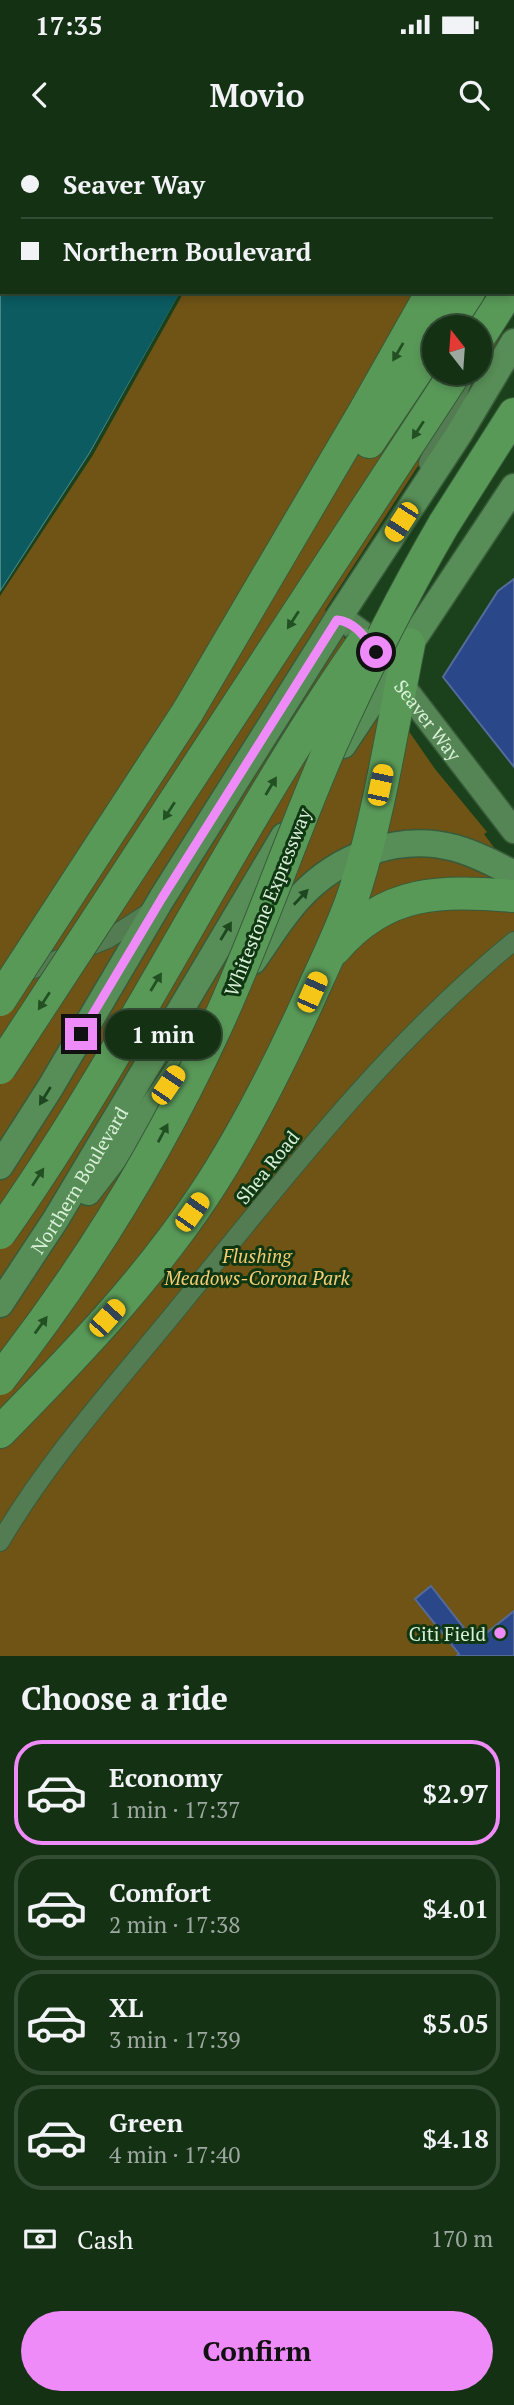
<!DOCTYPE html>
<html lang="en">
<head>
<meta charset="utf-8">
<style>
  :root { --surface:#143114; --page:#1d391d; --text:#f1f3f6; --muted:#9da9a0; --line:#334c34; --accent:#ee8bf8 }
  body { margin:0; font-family:"PT Serif",serif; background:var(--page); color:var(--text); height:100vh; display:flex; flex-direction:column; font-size:26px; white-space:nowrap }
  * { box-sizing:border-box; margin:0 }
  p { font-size:23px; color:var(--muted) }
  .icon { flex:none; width:38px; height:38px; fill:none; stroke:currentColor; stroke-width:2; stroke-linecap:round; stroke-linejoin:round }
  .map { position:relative; height:1516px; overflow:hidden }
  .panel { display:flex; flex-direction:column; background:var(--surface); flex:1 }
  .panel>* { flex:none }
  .top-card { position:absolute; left:0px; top:0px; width:514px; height:154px; box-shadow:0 4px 10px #0003,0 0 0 2px var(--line); display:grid; align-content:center; height:154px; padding:0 21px; background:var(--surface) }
  .needle { width:46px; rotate:343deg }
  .buttons { position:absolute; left:422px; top:175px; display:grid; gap:14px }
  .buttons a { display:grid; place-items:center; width:70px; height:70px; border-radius:50%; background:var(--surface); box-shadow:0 4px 10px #0003,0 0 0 2px var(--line); font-size:35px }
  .end { position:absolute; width:32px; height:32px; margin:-16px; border:9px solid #ee8bf8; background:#111; box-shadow:0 0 0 4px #111 }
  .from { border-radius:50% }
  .bubble { position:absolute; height:49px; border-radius:24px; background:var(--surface); box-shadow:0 4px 10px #0003,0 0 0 2px var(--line); font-size:23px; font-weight:700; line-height:49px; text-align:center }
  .car { position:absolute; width:21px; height:42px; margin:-21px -10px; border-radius:9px; box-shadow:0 0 5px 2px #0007; background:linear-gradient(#f5c518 24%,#345 0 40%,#f5c518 0 76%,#345 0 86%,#f5c518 0) }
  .top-card b { display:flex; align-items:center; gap:24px; height:66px; font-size:26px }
  .top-card b+b { border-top:2px solid var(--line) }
  .top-card i { width:18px; height:18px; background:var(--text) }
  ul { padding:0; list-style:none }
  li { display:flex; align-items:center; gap:21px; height:105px; margin:0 14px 10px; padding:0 7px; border:4px solid var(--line); border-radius:28px }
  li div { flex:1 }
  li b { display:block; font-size:26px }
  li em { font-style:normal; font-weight:700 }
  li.current { border-color:var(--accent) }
  li>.icon { width:63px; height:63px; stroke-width:1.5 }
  h2 { padding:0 21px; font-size:32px; line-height:84px }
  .pay { display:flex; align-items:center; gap:18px; height:77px; padding:0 21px; font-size:26px }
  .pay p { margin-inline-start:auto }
  .button { display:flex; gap:14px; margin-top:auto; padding:14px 21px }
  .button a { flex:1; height:80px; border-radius:42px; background:var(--accent); color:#111; font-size:28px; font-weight:700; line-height:80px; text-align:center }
  .status { display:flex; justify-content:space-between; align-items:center; height:49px; padding:0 35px; background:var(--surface); direction:ltr }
  .status svg { height:19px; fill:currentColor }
  header { display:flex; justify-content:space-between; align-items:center; height:91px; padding:0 21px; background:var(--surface); font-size:32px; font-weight:700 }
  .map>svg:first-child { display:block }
  .green { fill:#6f5416 }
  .water { fill:#0b5b61; stroke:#498885; stroke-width:2 }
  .pier { fill:#1a411b }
  .building { fill:#294789; stroke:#546b99; stroke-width:2 }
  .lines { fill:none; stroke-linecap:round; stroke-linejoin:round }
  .street-casing { stroke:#385b3a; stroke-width:20 }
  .secondary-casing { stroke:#385b3a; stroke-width:27 }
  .primary-casing { stroke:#385b3a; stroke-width:29 }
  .highway-casing { stroke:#385b3a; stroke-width:34 }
  .street { stroke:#537c52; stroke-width:18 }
  .secondary { stroke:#558554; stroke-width:24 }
  .primary { stroke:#578d56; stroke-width:26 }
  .highway { stroke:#599958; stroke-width:32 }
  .highway-bridge-casing { stroke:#385b3a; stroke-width:34; stroke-linecap:butt }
  .highway-bridge { stroke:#599958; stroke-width:32 }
  .oneway { fill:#225023 }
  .oneway2 { fill:#1d481f }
  .route { stroke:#ee8bf8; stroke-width:9 }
  .poi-dot { fill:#ee8bf8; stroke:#0f3711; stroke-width:2.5 }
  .labels { text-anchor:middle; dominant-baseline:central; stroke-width:6; stroke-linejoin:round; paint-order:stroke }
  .street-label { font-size:19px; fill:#d9f0d8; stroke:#0f3711 }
  .park-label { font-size:19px; font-style:italic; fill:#f7cc74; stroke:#0f3711 }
  .poi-label { font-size:19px; fill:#d9f0d8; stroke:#0f3711; text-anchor:end }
</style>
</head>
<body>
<div class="status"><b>17:35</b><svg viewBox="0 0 49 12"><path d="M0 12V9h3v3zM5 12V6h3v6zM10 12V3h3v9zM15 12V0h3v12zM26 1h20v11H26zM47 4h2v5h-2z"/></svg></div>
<header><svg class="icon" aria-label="back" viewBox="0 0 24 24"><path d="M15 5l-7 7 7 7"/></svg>Movio<svg class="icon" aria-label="search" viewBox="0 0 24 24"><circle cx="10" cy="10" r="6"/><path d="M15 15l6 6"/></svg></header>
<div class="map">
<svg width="514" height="1516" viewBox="0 0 514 1516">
  <rect width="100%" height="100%" fill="#1a411b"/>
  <path class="green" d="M266 0H514V168L495 206 480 230V187H434V233H478L325 470 435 629 487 692 484 694 514 735V1516H0V452L90 313 181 152H513V2H265Z"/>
  <path class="water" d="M0 0H266L2 2V152H181L90 313 0 452Z"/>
  <path class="pier" d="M180 152H184L93 315 0 456V452L90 313Z"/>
  <g class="building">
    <path d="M514 439V627L443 537 498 451Z"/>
    <path d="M431 1446 475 1502 514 1471V1516H457L459 1514 415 1459Z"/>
  </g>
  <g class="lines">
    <defs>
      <g id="street">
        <path d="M513 50 514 45"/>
        <path d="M428 323 452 271 463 239"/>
        <path d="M19 835 108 799 148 773"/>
        <path d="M0 1402C51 1315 121 1239 184 1161 288 1034 386 906 514 801"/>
      </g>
      <g id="secondary">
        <path id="s1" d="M337 480 347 482 362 493 514 691"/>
      </g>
      <g id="primary">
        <path d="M343 605 514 347"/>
        <path d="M253 821C268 800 282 776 300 757 339 715 400 693 455 708 476 714 495 724 514 734"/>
        <path d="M0 1026 50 948 162 758 337 480 459 294 514 202"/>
        <path d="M88 1052 148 974 194 908"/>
        <path id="s2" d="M0 1164 56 1079 284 696"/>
      </g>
      <g id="highway">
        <path d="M513 5 514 3"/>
        <path d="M513 87 514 85"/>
        <path d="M446 187 469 152"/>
        <path d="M480 196 508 152"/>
        <path d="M369 302 434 205"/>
        <path d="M444 384 514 274"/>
        <path d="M187 573 364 272 432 152"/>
        <path d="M335 809C387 748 442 751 514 756"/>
        <path d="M0 1292C73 1218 146 1142 204 1055 245 993 278 927 309 859 325 822 344 786 356 747 380 671 393 583 409 504"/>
      </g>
    </defs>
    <use href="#street" class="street-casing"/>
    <use href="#secondary" class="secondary-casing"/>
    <use href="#primary" class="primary-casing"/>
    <use href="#highway" class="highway-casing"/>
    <use href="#street" class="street"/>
    <use href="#secondary" class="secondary"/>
    <use href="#primary" class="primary"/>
    <use href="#highway" class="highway"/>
    <defs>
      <g id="highway-bridge">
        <path d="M0 860 187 573"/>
        <path d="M0 928 455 233"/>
        <path d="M0 1093C133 905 230 693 362 504"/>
        <path d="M0 1239C85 1131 157 1014 215 889 258 796 290 699 331 605 365 530 402 456 444 384"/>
      </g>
    </defs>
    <use href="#highway-bridge" class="highway-bridge-casing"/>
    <use href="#highway-bridge" class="highway-bridge"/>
  </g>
  <defs><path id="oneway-solid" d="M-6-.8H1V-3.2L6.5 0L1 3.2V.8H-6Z" transform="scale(1.75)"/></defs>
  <g class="oneway">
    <use href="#oneway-solid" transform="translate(398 212) rotate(120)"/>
    <use href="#oneway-solid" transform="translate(418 290) rotate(123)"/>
    <use href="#oneway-solid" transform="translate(293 480) rotate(123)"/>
    <use href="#oneway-solid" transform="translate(271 646) rotate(-59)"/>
    <use href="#oneway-solid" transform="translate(169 671) rotate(123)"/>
    <use href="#oneway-solid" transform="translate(156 842) rotate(-59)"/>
    <use href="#oneway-solid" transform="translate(44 861) rotate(123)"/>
    <use href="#oneway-solid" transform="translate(163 993) rotate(-62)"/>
    <use href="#oneway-solid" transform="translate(38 1037) rotate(-57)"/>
    <use href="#oneway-solid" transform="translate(41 1185) rotate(-54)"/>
  </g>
  <g class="oneway2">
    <use href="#oneway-solid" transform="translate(301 757) rotate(-47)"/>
    <use href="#oneway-solid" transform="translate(226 791) rotate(-59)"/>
    <use href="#oneway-solid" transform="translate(45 956) rotate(122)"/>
  </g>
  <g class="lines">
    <path class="route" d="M81 894 162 758 337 480C356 482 365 498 376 512"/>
  </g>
  <circle class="poi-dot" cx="500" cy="1493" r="7"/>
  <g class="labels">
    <g class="street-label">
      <text stroke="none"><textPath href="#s1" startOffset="138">Seaver Way</textPath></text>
      <text transform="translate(267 762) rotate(-68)">Whitestone Expressway</text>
      <text transform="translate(267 1027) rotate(-51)">Shea Road</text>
      <text stroke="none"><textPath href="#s2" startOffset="147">Northern Boulevard</textPath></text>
    </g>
    <g class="park-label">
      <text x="257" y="1115">Flushing<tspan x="257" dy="22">Meadows-Corona Park</tspan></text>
    </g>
    <g class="poi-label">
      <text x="486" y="1493">Citi Field</text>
    </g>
  </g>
</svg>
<div class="buttons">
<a><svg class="needle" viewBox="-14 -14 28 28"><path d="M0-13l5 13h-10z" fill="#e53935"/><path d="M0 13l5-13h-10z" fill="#9da9a0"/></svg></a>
</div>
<i class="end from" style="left:376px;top:512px"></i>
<i class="end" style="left:81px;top:894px"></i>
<div class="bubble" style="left:105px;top:870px;width:116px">1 min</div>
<i class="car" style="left:401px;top:382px;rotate:213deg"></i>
<i class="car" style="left:380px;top:645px;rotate:12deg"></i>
<i class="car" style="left:312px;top:852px;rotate:24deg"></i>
<i class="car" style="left:168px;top:945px;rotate:34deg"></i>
<i class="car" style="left:192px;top:1072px;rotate:35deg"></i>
<i class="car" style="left:107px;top:1178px;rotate:42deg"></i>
<div class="top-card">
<b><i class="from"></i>Seaver Way</b>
<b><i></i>Northern Boulevard</b>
</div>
</div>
<section class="panel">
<h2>Choose a ride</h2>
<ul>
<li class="current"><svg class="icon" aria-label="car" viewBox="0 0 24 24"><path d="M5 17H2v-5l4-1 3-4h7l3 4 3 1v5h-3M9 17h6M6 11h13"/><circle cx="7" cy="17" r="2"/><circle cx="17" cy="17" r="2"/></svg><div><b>Economy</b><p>1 min · 17:37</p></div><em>$2.97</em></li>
<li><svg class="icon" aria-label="car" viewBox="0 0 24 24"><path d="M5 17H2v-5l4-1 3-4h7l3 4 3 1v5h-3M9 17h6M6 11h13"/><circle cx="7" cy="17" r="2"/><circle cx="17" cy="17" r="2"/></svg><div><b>Comfort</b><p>2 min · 17:38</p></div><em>$4.01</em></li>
<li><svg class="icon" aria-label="car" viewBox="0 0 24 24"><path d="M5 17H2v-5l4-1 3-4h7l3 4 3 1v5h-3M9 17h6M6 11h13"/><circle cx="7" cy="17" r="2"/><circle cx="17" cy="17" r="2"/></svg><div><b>XL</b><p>3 min · 17:39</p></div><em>$5.05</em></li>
<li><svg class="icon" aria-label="car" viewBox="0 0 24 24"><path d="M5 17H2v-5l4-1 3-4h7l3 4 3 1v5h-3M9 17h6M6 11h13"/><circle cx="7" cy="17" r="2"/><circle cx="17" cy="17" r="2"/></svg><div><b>Green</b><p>4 min · 17:40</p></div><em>$4.18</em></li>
</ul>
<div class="pay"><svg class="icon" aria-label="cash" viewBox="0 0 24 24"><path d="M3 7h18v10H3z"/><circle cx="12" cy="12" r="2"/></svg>Cash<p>170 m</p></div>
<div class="button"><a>Confirm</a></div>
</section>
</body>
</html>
